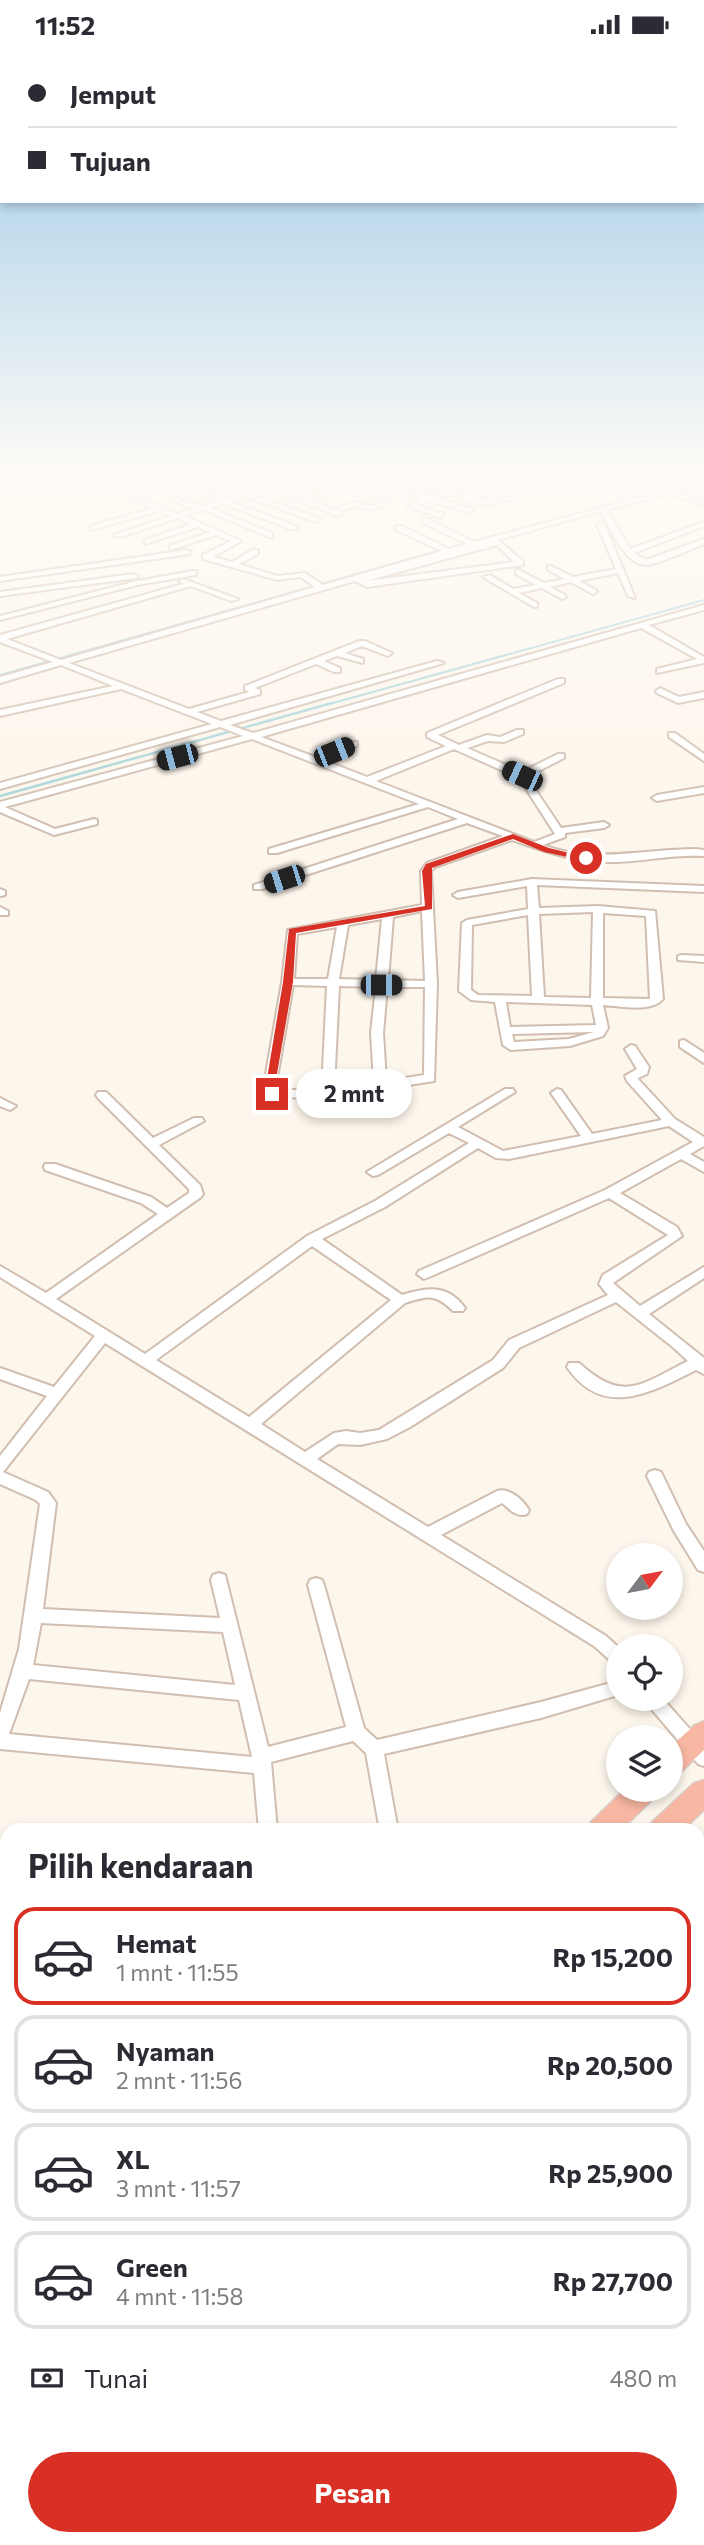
<!DOCTYPE html>
<html lang="id">
<head>
<meta charset="utf-8">
<style>
  :root { --surface:#fff; --page:#f7f7f7; --text:#2b2b33; --muted:#7c7c81; --line:#e1e1e2; --accent:#d93025 }
  body { margin:0; font-family:Commissioner,sans-serif; background:var(--page); color:var(--text); height:100vh; display:flex; flex-direction:column; font-size:26px; white-space:nowrap }
  * { box-sizing:border-box; margin:0 }
  p { font-size:23px; color:var(--muted) }
  .icon { flex:none; width:38px; height:38px; fill:none; stroke:currentColor; stroke-width:2; stroke-linecap:round; stroke-linejoin:round }
  .map { position:relative; flex:1; overflow:hidden }
  .details { position:absolute; left:0px; top:1774px; width:705px; height:723px; display:flex; flex-direction:column; background:var(--surface); border-radius:21px 21px 0 0; box-shadow:0 4px 10px #0003 }
  .details>* { flex:none }
  .guide { position:absolute; left:0px; top:0px; width:705px; height:154px; box-shadow:0 4px 10px #0003; display:grid; align-content:center; height:154px; padding:0 28px; background:var(--surface) }
  .needle { width:46px; rotate:58deg }
  .tools { position:absolute; left:606px; top:1494px; display:grid; gap:14px }
  .tools a { display:grid; place-items:center; width:77px; height:77px; border-radius:50%; background:var(--surface); box-shadow:0 4px 10px #0003; font-size:35px }
  .end { position:absolute; width:32px; height:32px; margin:-16px; border:9px solid #d93025; background:#fff; box-shadow:0 0 0 4px #fff }
  .from { border-radius:50% }
  .bubble { position:absolute; height:49px; border-radius:24px; background:var(--surface); box-shadow:0 4px 10px #0003; font-size:23px; font-weight:700; line-height:49px; text-align:center }
  .car { position:absolute; width:21px; height:42px; margin:-21px -10px; border-radius:9px; box-shadow:0 0 5px 2px #0007; background:linear-gradient(#222 24%,#8ab4d8 0 40%,#222 0 76%,#8ab4d8 0 86%,#222 0) }
  .guide b { display:flex; align-items:center; gap:24px; height:66px; font-size:26px }
  .guide b+b { border-top:2px solid var(--line) }
  .guide i { width:18px; height:18px; background:var(--text) }
  ul { padding:0; list-style:none }
  li { display:flex; align-items:center; gap:21px; height:98px; margin:0 14px 10px; padding:0 14px; border:4px solid var(--line); border-radius:21px }
  li div { flex:1 }
  li b { display:block; font-size:26px }
  li em { font-style:normal; font-weight:700 }
  li.current { border-color:var(--accent) }
  li>.icon { width:63px; height:63px; stroke-width:1.5 }
  h2 { padding:0 28px; font-size:32px; line-height:84px }
  .pay { display:flex; align-items:center; gap:18px; height:77px; padding:0 28px; font-size:26px }
  .pay p { margin-inline-start:auto }
  .primary-button { display:flex; gap:14px; margin-top:auto; padding:14px 28px }
  .primary-button a { flex:1; height:80px; border-radius:42px; background:var(--accent); color:#fff; font-size:28px; font-weight:700; line-height:80px; text-align:center }
  .status { display:flex; justify-content:space-between; align-items:center; height:49px; padding:0 35px; background:var(--surface); direction:ltr }
  .status svg { height:19px; fill:currentColor }
  .map>svg:first-child { display:block }
  .lines { fill:none; stroke-linecap:round; stroke-linejoin:round }
  .stream-far2 { stroke:#a5d3da; stroke-width:2 }
  .stream-far1 { stroke:#a5d3da; stroke-width:2.5 }
  .stream { stroke:#a5d3da; stroke-width:5 }
  .minor-casing { stroke:#d1beb0; stroke-width:4 }
  .highway-casing { stroke:#dad1cd; stroke-width:3 }
  .minor { fill:#fff; fill-rule:evenodd }
  .highway { fill:#f7b7a3; fill-rule:evenodd }
  .route { fill:#d93025 }
</style>
</head>
<body>
<div class="status"><b>11:52</b><svg viewBox="0 0 49 12"><path d="M0 12V9h3v3zM5 12V6h3v6zM10 12V3h3v9zM15 12V0h3v12zM26 1h20v11H26zM47 4h2v5h-2z"/></svg></div>
<div class="map">
<svg width="704" height="2496" viewBox="0 0 704 2496">
  <rect width="100%" height="100%" fill="#fdf6ec"/>
  <g class="lines">
    <g class="stream-far2">
      <path d="M0 626 441 501 658 443"/>
      <path d="M326 656 704 551"/>
    </g>
    <path class="stream-far1" d="M0 747 332 654"/>
    <g class="stream">
      <path d="M698 2351H704"/>
      <path d="M0 2462H7"/>
    </g>
    <defs>
      <g id="minor">
        <path d="M52 424H62L40 434 0 442V438L36 431Z"/>
        <path d="M69 424H79L178 465 194 460 163 447V445L201 457 217 452 189 441 156 424H165L192 438 261 424 271 425 199 441 224 450 307 424H318L275 439C303 449 330 424 359 424L430 447 441 442 392 425C403 424 415 433 427 432 437 431 445 424 456 424L432 435C461 444 468 424 495 424L454 442 469 447 525 424H535L476 449C509 460 541 424 573 424 556 434 503 457 484 456 465 455 458 441 437 449L473 460 470 464 430 452 418 457 444 465 441 469 407 457 423 449 353 427 296 446 305 450 358 434 361 436 358 438 393 452 371 461 356 457 340 462 341 466 334 467 331 464 269 441 253 446 319 469 316 473 246 448 231 453 296 477 297 479 293 481 224 455 210 459 272 484V488H269L204 461 185 467 241 492 213 508 232 513 252 501H258V505L239 515 277 527 305 524 323 536 442 502 396 481V477H402L449 500 467 495 423 474V470H429L474 493 704 431V435L676 443 704 452V456L668 445 607 461 630 500 704 473V477L634 504 646 511 704 490V495C693 499 656 516 646 516 625 516 609 478 601 462L498 491 523 512V516L367 538 355 532 69 614 189 660 249 643 245 641V637L359 592H365L392 604 388 607 362 597 345 604 363 610V614L337 607 324 612 340 619V623H334L316 615 255 639 260 641V645L197 663 221 672 437 612 444 614 230 676 253 684 704 556V561L649 576 704 608V614L657 624V620L697 610 641 579 261 688 315 708 351 693H357V697L323 711 367 728 446 697 427 688V684L558 630H564V634L438 686 459 696 487 686 500 688 517 681H523V685L504 693 488 692 467 699 522 723 558 705H564V709L527 728 561 779 604 773 609 776 604 779 565 784V788L543 796C593 815 644 800 696 800L704 801V807C675 805 646 812 617 813 580 814 547 804 512 791L435 818 431 822 437 935 434 1032 328 1049 268 1048 263 1042 282 933 288 881 422 856 421 822 427 814 503 787 467 774 262 840H254V836L458 770 428 758 277 804H269V800L419 755 252 690 5 758 55 780 94 770 97 771V775L54 786 0 763V753L243 687 220 678 0 740V734L212 675 121 640 0 667V661L113 637 61 616 0 634V628L53 613 0 593V586L183 535 179 532 183 530 238 550 231 552 191 537 7 590 61 611 315 538 301 528 277 531 203 510V506L231 492 216 486 170 501V497L210 483 198 478 145 495V491L191 475 178 469 120 488 113 486 171 467 159 462 91 481V477L153 459ZM351 440 383 452 371 457 356 453 333 460 312 452ZM497 496 514 513 366 532ZM454 700 519 729 555 785 534 793 376 732ZM422 862 425 932 388 931 393 868ZM382 870 376 931 339 930 348 876ZM337 878 328 930H294L297 885ZM293 936 327 937 322 1041H275ZM339 937 376 938 371 984 374 1034 334 1040ZM387 938H425L424 1026 386 1032 383 984Z"/>
        <path d="M605 424C617 424 630 432 640 431 651 429 659 424 670 424L638 436Z"/>
        <path d="M601 474 605 476 635 549 628 547 618 524 579 532 596 541 597 543 593 545 571 533 550 538 565 546 566 548 562 550 542 539 519 544 537 554V558H534L483 528 490 526 513 540 536 536 516 525V521H519L544 534 565 530 548 521V517H551L573 528 616 520 597 476Z"/>
        <path d="M187 501 191 503 190 505 0 532V528Z"/>
        <path d="M193 522H196V526L137 536 0 571V567L137 532Z"/>
        <path d="M134 525 138 527 137 529 0 547V543Z"/>
        <path d="M660 639 679 648 704 643V649L678 654 657 644 656 642Z"/>
        <path d="M669 684H675L704 705V712L669 688Z"/>
        <path d="M704 738V744L657 752 652 749 657 746Z"/>
        <path d="M532 830 704 837V843L537 836 539 859 598 857 655 862 663 950C651 964 620 957 603 956L608 979 603 987 570 997 511 1001 503 996 495 953 471 951 459 942 462 874 467 871 528 860 527 837 458 849 453 846 458 843ZM593 863 591 949 544 948 539 865ZM603 864 646 867 650 950 603 949ZM528 866 532 947 478 946 471 941 472 876ZM506 953 592 956 596 976 510 978ZM594 983 569 990 514 993 512 985Z"/>
        <path d="M0 840 5 842V846L0 847Z"/>
        <path d="M0 858 8 862V866H0Z"/>
        <path d="M682 906 704 907V913L678 911V907Z"/>
        <path d="M684 991 704 1004V1014L680 998V992Z"/>
        <path d="M631 996 635 997 649 1018 647 1025 638 1029 639 1031 675 1070 704 1088V1097L690 1105 704 1113V1123L681 1110 620 1144 677 1178 682 1187 613 1234 640 1257 704 1218V1229L649 1265 704 1309V1325L696 1321C652 1343 603 1371 567 1318L569 1314H579C624 1355 641 1335 688 1312L674 1299 616 1253 519 1299 503 1319 410 1378 387 1390 360 1396 338 1395 317 1410 428 1478 497 1442C509 1438 523 1451 529 1461L527 1465C516 1469 510 1460 502 1454L441 1486 606 1587 618 1598V1615L612 1613 594 1597 105 1294 3 1423 48 1443 56 1454 43 1560 220 1569 211 1531 213 1526 219 1524 225 1526 268 1698 346 1678 308 1536 310 1531 316 1529 322 1531 324 1536 364 1679 377 1691 541 1653 618 1632V1646L541 1669 384 1705 398 1782H380L366 1704 353 1692 271 1713 277 1782H259L254 1724 0 1700V1664L19 1600 40 1455 36 1451 0 1435V1407L47 1347 0 1330V1319L54 1338 95 1287 0 1228V1217L46 1244 158 1165 141 1154 45 1121 44 1118 45 1115H55L151 1148 167 1159 189 1144V1140L98 1049 96 1046 98 1043H106L153 1089 194 1069H202L204 1072 159 1096 200 1136 203 1145 201 1148 56 1250 145 1305 307 1187 375 1152 469 1094 449 1084 378 1126 373 1127 367 1123 505 1040H513L515 1043 458 1078 503 1102 581 1087 551 1044 557 1040 561 1041 592 1085 662 1071 627 1032 625 1027 637 1020 625 1000ZM669 1077 693 1093 605 1141 419 1222 417 1225 424 1230 429 1228 609 1149 668 1186 603 1226 599 1235 608 1246 509 1291 493 1311 379 1381 360 1384 346 1382 334 1384 305 1403 261 1375 405 1254C428 1247 435 1244 453 1262H463L465 1259C448 1235 427 1238 402 1246L322 1190 385 1158 478 1099 496 1109 509 1110ZM312 1197 391 1251 249 1368 156 1311ZM41 1574 223 1583 235 1636 33 1616ZM29 1630 239 1651 252 1708 9 1685Z"/>
        <path d="M0 1049 16 1057 10 1061 0 1057Z"/>
        <path d="M655 1421 661 1423 686 1475 704 1502V1523L698 1521 674 1482 647 1427 649 1423Z"/>
        <path d="M643 1650H663L704 1696V1717L698 1715Z"/>
        <path d="M0 1903 7 1904V1924L0 1923Z"/>
        <path d="M0 2091 7 2092V2114L0 2113Z"/>
        <path d="M698 2195 704 2197V2229L698 2227Z"/>
        <rect x="698" y="2313" width="6" height="24"/>
        <path d="M521 2490H545L544 2496H520Z"/>
      </g>
      <g id="highway">
        <path d="M704 1672V1701L680 1724 670 1728V1698L695 1676Z"/>
        <path d="M704 1731V1761L682 1782H648L652 1773 694 1734Z"/>
        <path d="M624 1741H657L653 1750 620 1782H587L591 1773Z"/>
        <path d="M7 2323V2362L0 2365V2326Z"/>
        <path d="M7 2405V2445L0 2448V2408Z"/>
      </g>
    </defs>
    <use href="#minor" class="minor-casing"/>
    <use href="#highway" class="highway-casing"/>
    <use href="#minor" class="minor"/>
    <use href="#highway" class="highway"/>
  </g>
  <linearGradient id="sky" x2="0" y2="1"><stop stop-color="#97c7e8"/><stop offset="0.55" stop-color="#fefbf6"/><stop offset="1" stop-color="#fefbf6" stop-opacity="0"/></linearGradient>
  <rect width="704" height="774" fill="url(#sky)"/>
  <path class="route" d="M513 785 549 799 590 809 586 812 544 803 513 790 432 819V860L296 884 293 933 274 1042 277 1045 269 1047 265 1042 283 933 289 880 425 857 422 822 426 815Z"/>
</svg>
<div class="tools">
<a><svg class="needle" viewBox="-14 -14 28 28"><path d="M0-13l5 13h-10z" fill="#e53935"/><path d="M0 13l5-13h-10z" fill="#7c7c81"/></svg></a>
<a><svg class="icon" aria-label="locate" viewBox="0 0 24 24"><circle cx="12" cy="12" r="6"/><path d="M12 2v4M12 18v4M2 12h4M18 12h4"/></svg></a>
<a><svg class="icon" aria-label="layers" viewBox="0 0 24 24"><path d="M12 4l9 5-9 5-9-5zM3 14l9 5 9-5"/></svg></a>
</div>
<i class="end from" style="left:586px;top:809px"></i>
<i class="end" style="left:272px;top:1045px"></i>
<div class="bubble" style="left:296px;top:1020px;width:116px">2 mnt</div>
<i class="car" style="left:334px;top:703px;rotate:68deg"></i>
<i class="car" style="left:177px;top:708px;rotate:255deg"></i>
<i class="car" style="left:522px;top:727px;rotate:294deg"></i>
<i class="car" style="left:284px;top:830px;rotate:252deg"></i>
<i class="car" style="left:381px;top:936px;rotate:90deg"></i>
<div class="guide">
<b><i class="from"></i>Jemput</b>
<b><i></i>Tujuan</b>
</div>
<section class="details">
<h2>Pilih kendaraan</h2>
<ul>
<li class="current"><svg class="icon" aria-label="car" viewBox="0 0 24 24"><path d="M5 17H2v-5l4-1 3-4h7l3 4 3 1v5h-3M9 17h6M6 11h13"/><circle cx="7" cy="17" r="2"/><circle cx="17" cy="17" r="2"/></svg><div><b>Hemat</b><p>1 mnt · 11:55</p></div><em>Rp 15,200</em></li>
<li><svg class="icon" aria-label="car" viewBox="0 0 24 24"><path d="M5 17H2v-5l4-1 3-4h7l3 4 3 1v5h-3M9 17h6M6 11h13"/><circle cx="7" cy="17" r="2"/><circle cx="17" cy="17" r="2"/></svg><div><b>Nyaman</b><p>2 mnt · 11:56</p></div><em>Rp 20,500</em></li>
<li><svg class="icon" aria-label="car" viewBox="0 0 24 24"><path d="M5 17H2v-5l4-1 3-4h7l3 4 3 1v5h-3M9 17h6M6 11h13"/><circle cx="7" cy="17" r="2"/><circle cx="17" cy="17" r="2"/></svg><div><b>XL</b><p>3 mnt · 11:57</p></div><em>Rp 25,900</em></li>
<li><svg class="icon" aria-label="car" viewBox="0 0 24 24"><path d="M5 17H2v-5l4-1 3-4h7l3 4 3 1v5h-3M9 17h6M6 11h13"/><circle cx="7" cy="17" r="2"/><circle cx="17" cy="17" r="2"/></svg><div><b>Green</b><p>4 mnt · 11:58</p></div><em>Rp 27,700</em></li>
</ul>
<div class="pay"><svg class="icon" aria-label="cash" viewBox="0 0 24 24"><path d="M3 7h18v10H3z"/><circle cx="12" cy="12" r="2"/></svg>Tunai<p>480 m</p></div>
<div class="primary-button"><a>Pesan</a></div>
</section>
</div>
</body>
</html>
